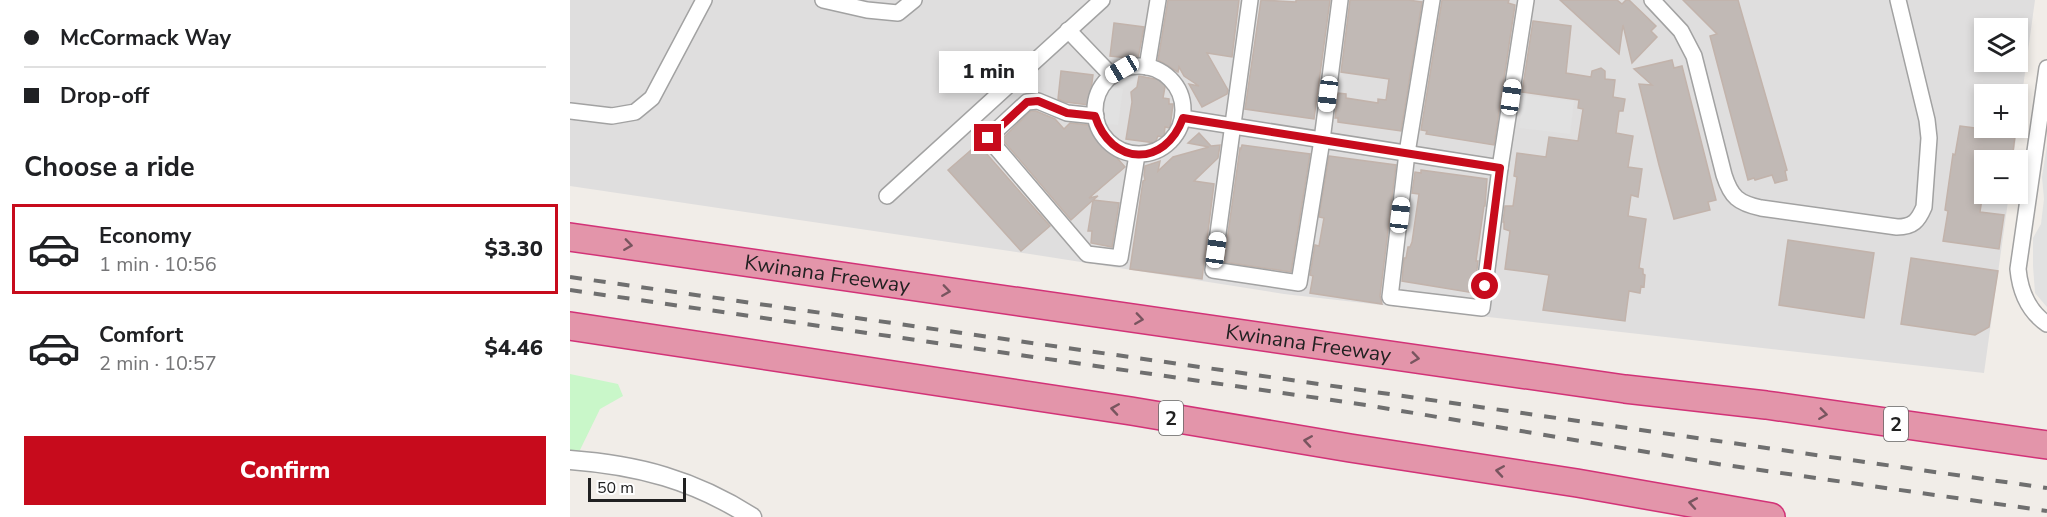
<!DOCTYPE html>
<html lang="en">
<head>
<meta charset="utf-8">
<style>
  :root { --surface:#fff; --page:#f2f2f2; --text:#202124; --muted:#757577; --line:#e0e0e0; --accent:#c70b1c }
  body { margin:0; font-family:"Nunito Sans",sans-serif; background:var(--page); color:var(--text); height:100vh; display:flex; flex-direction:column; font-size:22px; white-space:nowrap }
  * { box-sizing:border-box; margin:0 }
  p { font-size:20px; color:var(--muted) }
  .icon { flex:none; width:33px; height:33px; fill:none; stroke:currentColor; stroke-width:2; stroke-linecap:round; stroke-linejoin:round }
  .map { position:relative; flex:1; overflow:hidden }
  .details { display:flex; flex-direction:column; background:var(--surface); width:570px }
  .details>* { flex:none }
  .banner { display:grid; align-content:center; height:132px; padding:0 24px; background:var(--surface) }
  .tools { position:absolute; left:1404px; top:18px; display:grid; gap:12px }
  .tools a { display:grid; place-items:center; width:54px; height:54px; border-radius:0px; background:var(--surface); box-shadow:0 3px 9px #0003; font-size:30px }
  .scale { position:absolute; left:18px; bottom:15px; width:98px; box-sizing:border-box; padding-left:6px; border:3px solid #212121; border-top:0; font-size:16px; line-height:21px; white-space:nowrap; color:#212121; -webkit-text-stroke:4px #fff; paint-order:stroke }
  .end { position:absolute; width:27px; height:27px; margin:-14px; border:8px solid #c70b1c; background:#fff; box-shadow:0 0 0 3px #fff }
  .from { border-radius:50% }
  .bubble { position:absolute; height:42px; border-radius:0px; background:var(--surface); box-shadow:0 3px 9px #0003; font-size:20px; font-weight:800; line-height:42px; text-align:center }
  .car { position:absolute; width:18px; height:36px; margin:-18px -9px; border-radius:8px; box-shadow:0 0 4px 2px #0007; background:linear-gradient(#fff 24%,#345 0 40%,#fff 0 76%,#345 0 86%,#fff 0) }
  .banner b { display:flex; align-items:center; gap:21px; height:57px; font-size:22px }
  .banner b+b { border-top:2px solid var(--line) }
  .banner i { width:15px; height:15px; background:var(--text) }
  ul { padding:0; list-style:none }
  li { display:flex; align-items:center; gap:18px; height:90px; margin:0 12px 9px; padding:0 12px; border:3px solid transparent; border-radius:0px }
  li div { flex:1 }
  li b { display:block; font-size:22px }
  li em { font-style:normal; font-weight:800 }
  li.active { border-color:var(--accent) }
  li>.icon { width:54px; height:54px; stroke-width:1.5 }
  h2 { padding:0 24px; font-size:27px; line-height:72px }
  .action { display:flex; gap:12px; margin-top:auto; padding:12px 24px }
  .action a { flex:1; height:69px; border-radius:0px; background:var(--accent); color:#fff; font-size:24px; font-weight:800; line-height:69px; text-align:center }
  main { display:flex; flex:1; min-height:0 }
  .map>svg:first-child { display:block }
  .residential { fill:#dfdede; fill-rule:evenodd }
  .park { fill:#c9f7c9 }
  .parking { fill:#e1e1e1 }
  .building { fill:#c1b9b5; stroke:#c2b3ab; stroke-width:1.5 }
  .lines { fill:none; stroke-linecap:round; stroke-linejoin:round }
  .minor-casing { stroke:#a2a2a2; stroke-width:18 }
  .tertiary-casing { stroke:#a2a2a2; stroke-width:21 }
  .motorway-casing { stroke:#d23277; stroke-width:30 }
  .minor { stroke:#fff; stroke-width:15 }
  .tertiary { stroke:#fff; stroke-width:18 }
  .motorway { stroke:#e395aa; stroke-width:27 }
  .rail { stroke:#6f6f6f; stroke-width:4; stroke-dasharray:12 12; stroke-linecap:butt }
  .oneway { stroke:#78555f }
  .route { stroke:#c70b1c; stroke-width:8 }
  .labels { text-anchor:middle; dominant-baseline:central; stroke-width:4.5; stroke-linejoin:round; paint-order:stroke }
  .shield { fill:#fff; stroke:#646464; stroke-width:1.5 }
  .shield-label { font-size:20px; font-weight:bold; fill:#212121 }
  .street-label { font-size:21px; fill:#212121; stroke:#fff }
</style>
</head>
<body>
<main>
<section class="details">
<div class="banner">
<b><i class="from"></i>McCormack Way</b>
<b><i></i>Drop-off</b>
</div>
<h2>Choose a ride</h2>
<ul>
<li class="active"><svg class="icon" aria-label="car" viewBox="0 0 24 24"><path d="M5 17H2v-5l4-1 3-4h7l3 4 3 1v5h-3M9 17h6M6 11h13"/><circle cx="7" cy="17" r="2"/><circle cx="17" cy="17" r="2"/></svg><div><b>Economy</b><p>1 min · 10:56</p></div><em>$3.30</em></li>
<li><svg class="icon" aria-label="car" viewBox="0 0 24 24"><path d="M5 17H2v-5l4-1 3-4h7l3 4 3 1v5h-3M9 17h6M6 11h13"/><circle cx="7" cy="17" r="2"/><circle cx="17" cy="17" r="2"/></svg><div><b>Comfort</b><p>2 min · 10:57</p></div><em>$4.46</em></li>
</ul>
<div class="action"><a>Confirm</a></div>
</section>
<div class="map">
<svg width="1477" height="517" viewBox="0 0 1477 517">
  <rect width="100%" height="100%" fill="#f1ede8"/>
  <path class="residential" d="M0 0H1465L1443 160H1414V194H1439L1414 373 714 294 460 254 0 186ZM1414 28H1448V62H1414ZM1414 94H1448V128H1414Z"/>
  <path class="park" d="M0 374 48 384 53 396 30 409 9 452 0 453Z"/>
  <g class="parking">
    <path d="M542 84 543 87 553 89 548 125 538 124 537 126 533 106 535 96Z"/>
    <path d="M954 95 1004 101 1000 134 949 128Z"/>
    <path d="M1477 145V307L1465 293 1463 266V238L1471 224 1474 199 1472 177Z"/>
  </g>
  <g class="building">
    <path d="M598 0H669L662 57 637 53 658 90 657 94 632 107 619 84 629 86 614 76 609 67 608 72 588 60Z"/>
    <path d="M691 0 726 2V0H760L744 119 675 109Z"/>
    <path d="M780 0H838L852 2 831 131 768 122V118H765L768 93 776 94V98L808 103V99L816 100 819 79 771 72Z"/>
    <path d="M872 0H939L938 3 945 5 924 145 856 134 857 131 851 130Z"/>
    <path d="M990 0H1047L1052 4 1056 0H1059L1086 26 1081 31 1087 37 1062 63 1053 25 1049 54Z"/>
    <path d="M1113 0H1168L1217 170 1215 171 1217 180 1205 183 1202 175 1185 180 1184 178 1178 180 1140 36 1147 34Z"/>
    <path d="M963 21 1001 26 996 73 1021 77 1022 71 1031 68 1035 71V79L1045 80 1043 97 1055 99 1053 111H1049L1046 133 1063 136 1058 167 1072 169 1068 197 1061 195 1058 216 1076 219 1069 268 1073 269V274L1075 275 1074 287 1071 286 1070 293 1059 291 1055 321 973 310 979 275 935 269 940 231 934 229V222H933L935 206H943L947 177 944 176 947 153 976 157 979 137 1008 141 1013 109 1008 108 1009 100 952 92Z"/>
    <path d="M544 23 574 27 568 59 540 56Z"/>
    <path d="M1102 60 1104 68 1112 66 1146 200 1138 202 1140 210 1104 219 1089 165 1069 84 1082 85 1064 69Z"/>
    <path d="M491 71 523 75 519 105 495 102 488 99Z"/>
    <path d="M569 76 596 81 593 98 599 99V104H603L600 128 595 127 594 137 588 136 585 143 556 139 562 102 561 92 567 87Z"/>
    <path d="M461 111H466L485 119 494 129 500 123 518 125 555 167 519 198 528 196 523 200 549 203 542 247 521 243 522 231H518L523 200 501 220 432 139Z"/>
    <path d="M1390 126 1443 133 1445 136 1442 160H1414V185L1410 212 1434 215 1429 249 1373 241 1378 211 1375 210 1383 154 1385 155Z"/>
    <path d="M629 133 641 146 650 145 648 158 624 181 644 184 632 279 560 269 573 181 575 180 574 175 575 166 590 161 588 171 603 157 639 147 618 143Z"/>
    <path d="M408 144 480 226 451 251 378 170Z"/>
    <path d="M672 145 740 154 721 272 654 262 670 148 671 149Z"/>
    <path d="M759 156 826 165 810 296 812 304 740 293 743 276 740 275 745 245 749 246 754 218 749 217Z"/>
    <path d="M851 170 917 179 915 206H914L906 261H908L904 293 832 281 834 258H836L838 247H840L842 242 849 194 842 193 845 172 851 173Z"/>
    <path d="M1218 240 1304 253 1294 318 1209 305Z"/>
    <path d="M1341 258 1428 271 1419 327 1405 335 1331 324Z"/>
  </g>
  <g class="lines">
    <defs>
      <g id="minor">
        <path d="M253 0 297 10 328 13 344 0"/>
        <path d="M680 0 643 270 729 283 752 140 770 0"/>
        <path d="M862 0 837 153 820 297 912 308 930 168 956 0"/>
        <path d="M1082 0 1111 31 1124 56 1154 175C1161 197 1168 203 1191 208L1327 227C1343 227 1348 221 1354 207L1359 138 1357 120 1328 0"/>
        <path d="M498 30 542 76"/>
        <circle cx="569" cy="110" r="44"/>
        <path d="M577 67 588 0"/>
        <path d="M1477 68 1448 269C1450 290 1458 311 1477 324"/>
        <path d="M0 111 42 116 65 112 82 98 134 0"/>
        <path d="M526 116 497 113 468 101 457 102 418 138 517 254 550 258 567 155"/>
        <path d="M613 118 930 168"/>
        <path d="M317 196 532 0"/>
      </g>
      <path id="tertiary" d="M0 460C68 465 124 480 182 517"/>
      <g id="motorway">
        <path id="s1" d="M0 237 1055 389 1196 405 1477 445"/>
        <path d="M0 326 561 411 780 448 1007 483 1201 517"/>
      </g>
    </defs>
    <use href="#minor" class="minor-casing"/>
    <use href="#tertiary" class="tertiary-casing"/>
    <use href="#motorway" class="motorway-casing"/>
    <use href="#minor" class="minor"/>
    <use href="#tertiary" class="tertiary"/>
    <use href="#motorway" class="motorway"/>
    <g class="rail">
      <path d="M0 277 1477 488"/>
      <path d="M0 290 796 405 1148 464 1477 511"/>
    </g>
  </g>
  <defs><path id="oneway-chevron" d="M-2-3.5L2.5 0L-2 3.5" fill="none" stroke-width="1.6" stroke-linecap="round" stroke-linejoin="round" transform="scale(1.5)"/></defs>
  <g class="oneway">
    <use href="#oneway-chevron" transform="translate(58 245) rotate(8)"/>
    <use href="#oneway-chevron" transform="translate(376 291) rotate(8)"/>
    <use href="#oneway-chevron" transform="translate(569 319) rotate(8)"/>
    <use href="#oneway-chevron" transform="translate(845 358) rotate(8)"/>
    <use href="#oneway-chevron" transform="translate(545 409) rotate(-171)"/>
    <use href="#oneway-chevron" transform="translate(1253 414) rotate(8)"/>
    <use href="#oneway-chevron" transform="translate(738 441) rotate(-171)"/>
    <use href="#oneway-chevron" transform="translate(930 471) rotate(-171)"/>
    <use href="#oneway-chevron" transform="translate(1123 503) rotate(-170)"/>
  </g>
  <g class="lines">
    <path class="route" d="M418 138 457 102 468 101 497 113 525 116C541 166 595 168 613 118L930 168 915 286"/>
  </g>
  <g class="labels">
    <g class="shield">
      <rect x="589" y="401" width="24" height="34" rx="4.5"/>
      <rect x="1314" y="407" width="24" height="34" rx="4.5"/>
    </g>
    <g class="shield-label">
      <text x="601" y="418">2</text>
      <text x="1326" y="424">2</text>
    </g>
    <g class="street-label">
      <text stroke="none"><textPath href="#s1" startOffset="260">Kwinana Freeway</textPath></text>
      <text stroke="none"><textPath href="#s1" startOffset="746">Kwinana Freeway</textPath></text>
    </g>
  </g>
</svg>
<div class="tools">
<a><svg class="icon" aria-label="layers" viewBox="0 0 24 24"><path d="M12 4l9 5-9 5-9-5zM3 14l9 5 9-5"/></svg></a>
<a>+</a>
<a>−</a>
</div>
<div class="scale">50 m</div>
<i class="end from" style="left:915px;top:286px"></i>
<i class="end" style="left:418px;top:138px"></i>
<div class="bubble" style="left:369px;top:51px;width:99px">1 min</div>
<i class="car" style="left:552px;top:69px;rotate:239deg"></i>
<i class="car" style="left:758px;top:94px;rotate:187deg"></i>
<i class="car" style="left:941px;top:97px;rotate:8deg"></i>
<i class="car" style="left:830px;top:215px;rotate:7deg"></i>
<i class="car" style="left:646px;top:250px;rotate:8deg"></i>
</div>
</main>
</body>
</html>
